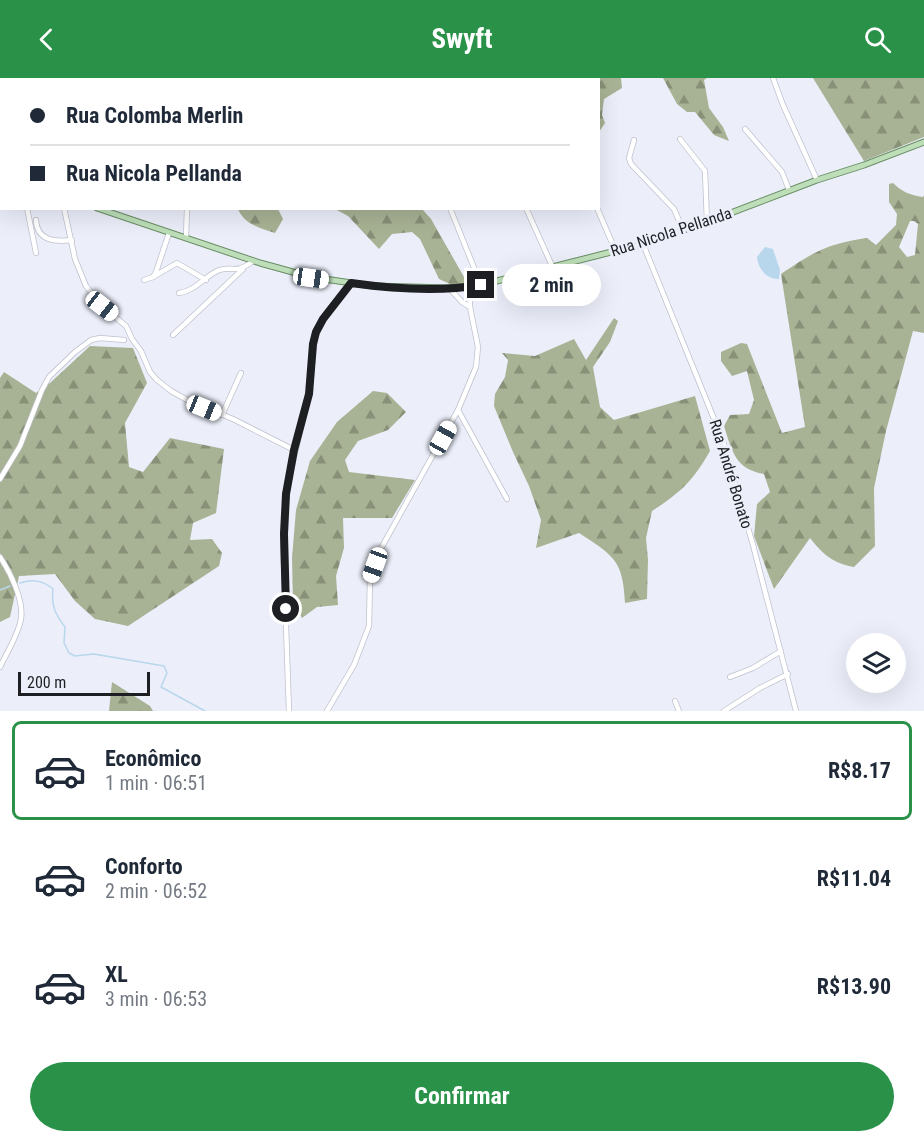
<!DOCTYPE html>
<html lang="pt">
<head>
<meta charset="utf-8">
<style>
  :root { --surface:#fff; --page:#f6f6f7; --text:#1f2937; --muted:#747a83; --line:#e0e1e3; --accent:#299248 }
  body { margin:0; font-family:"Roboto Condensed",sans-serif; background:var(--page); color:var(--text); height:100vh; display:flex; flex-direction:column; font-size:22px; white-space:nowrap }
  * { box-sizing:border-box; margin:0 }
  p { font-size:20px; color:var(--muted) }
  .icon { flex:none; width:33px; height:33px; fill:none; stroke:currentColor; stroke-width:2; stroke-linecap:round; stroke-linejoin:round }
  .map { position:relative; height:633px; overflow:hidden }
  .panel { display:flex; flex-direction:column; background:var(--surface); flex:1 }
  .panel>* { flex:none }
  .banner { position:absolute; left:0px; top:0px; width:600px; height:132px; box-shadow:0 6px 24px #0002; display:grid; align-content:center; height:132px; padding:0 30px; background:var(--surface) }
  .fabs { position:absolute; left:846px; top:555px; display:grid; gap:12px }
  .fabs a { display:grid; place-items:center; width:60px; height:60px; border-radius:50%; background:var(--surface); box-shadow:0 6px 24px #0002; font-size:30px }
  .scale { position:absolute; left:18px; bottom:15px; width:132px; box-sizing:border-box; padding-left:6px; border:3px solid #1d1f23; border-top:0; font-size:16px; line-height:21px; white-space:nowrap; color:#1d1f23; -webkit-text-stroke:4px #eceffa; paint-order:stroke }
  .end { position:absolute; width:27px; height:27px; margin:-14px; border:8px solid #1d1f23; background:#fff; box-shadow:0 0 0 3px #fff }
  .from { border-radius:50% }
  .bubble { position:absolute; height:42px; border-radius:21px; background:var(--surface); box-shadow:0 6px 24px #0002; font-size:20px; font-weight:700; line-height:42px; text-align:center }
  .car { position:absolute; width:18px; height:36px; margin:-18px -9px; border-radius:8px; box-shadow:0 0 4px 2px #0007; background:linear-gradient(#fff 24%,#345 0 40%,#fff 0 76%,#345 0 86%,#fff 0) }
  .banner b { display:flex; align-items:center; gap:21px; height:57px; font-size:22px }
  .banner b+b { border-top:2px solid var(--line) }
  .banner i { width:15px; height:15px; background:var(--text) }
  ul { padding:10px 0 0; list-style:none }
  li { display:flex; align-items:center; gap:18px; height:99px; margin:0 12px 9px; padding:0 18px; border:3px solid transparent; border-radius:9px }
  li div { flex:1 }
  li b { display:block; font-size:22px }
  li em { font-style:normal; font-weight:700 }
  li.active { border-color:var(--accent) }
  li>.icon { width:54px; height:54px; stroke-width:1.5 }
  .primary-button { display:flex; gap:12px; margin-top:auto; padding:12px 30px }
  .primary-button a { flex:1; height:69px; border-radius:36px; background:var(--accent); color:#fff; font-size:24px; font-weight:700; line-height:69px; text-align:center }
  header { display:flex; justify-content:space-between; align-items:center; height:78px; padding:0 30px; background:var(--accent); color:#fff; font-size:27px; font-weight:700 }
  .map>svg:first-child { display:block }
  .forest { fill:url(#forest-firs); fill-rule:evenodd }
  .water { fill:#b8d6ec }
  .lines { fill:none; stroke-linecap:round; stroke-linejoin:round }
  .stream { stroke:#b8d6ec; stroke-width:1.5 }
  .minor-casing { stroke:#bfc2cd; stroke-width:6 }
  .major-casing { stroke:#688d65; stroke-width:7 }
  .minor { stroke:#fff; stroke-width:4.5 }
  .major { stroke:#bddeb8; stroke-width:5 }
  .route { stroke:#1d1f23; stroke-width:8 }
  .labels { text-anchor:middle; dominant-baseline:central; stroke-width:6; stroke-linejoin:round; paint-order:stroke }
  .street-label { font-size:16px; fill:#1d1f23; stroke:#eceffa }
</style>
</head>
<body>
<header><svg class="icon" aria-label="back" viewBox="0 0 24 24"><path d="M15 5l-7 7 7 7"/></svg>Swyft<svg class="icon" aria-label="search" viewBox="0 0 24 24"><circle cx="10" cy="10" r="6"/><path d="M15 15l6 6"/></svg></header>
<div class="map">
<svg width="924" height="633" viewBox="0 0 924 633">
  <defs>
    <pattern id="forest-firs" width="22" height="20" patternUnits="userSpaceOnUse" patternTransform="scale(1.5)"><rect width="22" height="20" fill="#a8b294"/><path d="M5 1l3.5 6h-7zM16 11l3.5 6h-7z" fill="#889078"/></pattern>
  </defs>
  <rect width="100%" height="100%" fill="#eceffa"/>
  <g class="forest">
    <path d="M362 0H547L546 2Z"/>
    <path d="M575 0H621L622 10 604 21 602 37 605 45 599 54 598 2Z"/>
    <path d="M663 0H707L704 2 709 30 723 49 729 63 714 57 695 34H687L677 26Z"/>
    <path d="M813 0H924V59L864 83Z"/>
    <path d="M893 105C902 114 910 117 923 119L924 117V255L913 253 886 353 874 410 875 468 854 489C832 485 823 476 810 460L774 511 754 458 757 426 770 414 764 396C735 391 732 373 724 348L730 337 749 336 754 322 747 293 732 298 721 283V274L741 265 747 266 782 355 805 349 781 196C815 173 827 166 867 160L876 167 896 147 897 136 889 124V106ZM910 143H914L918 146 915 177 907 179 899 169Z"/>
    <path d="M238 131H278L283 141 275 155C260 150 244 146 238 131Z"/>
    <path d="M335 131H422L431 141 468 206 452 207 439 201 420 161 412 154 392 156 379 171 348 138Z"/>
    <path d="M614 240 618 243 610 264 593 289 600 329 614 342 695 318 710 373C693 403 681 414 652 433L646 460 648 482 647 521 625 525C623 482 614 478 579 455L536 470 541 442 529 408 513 374 494 328 495 316 505 299 508 282 502 275 535 278 574 261 586 282Z"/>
    <path d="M90 268 133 270 147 305 125 345 129 389 143 394 170 360 224 371 216 435 193 445 190 462 212 461 222 475 219 488 128 548 95 541 75 523 55 496 19 498 10 539 0 544V300L4 294 36 315 50 305Z"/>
    <path d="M373 313 387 315 406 334 388 352 358 363 345 382 349 394 415 402 392 440H343L344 470 336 498 338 527 317 529 302 540 293 526 292 480 296 432 310 383 337 344Z"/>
    <path d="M112 604 150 628 153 633H109Z"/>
  </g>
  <path class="water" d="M765 169 773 171 780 192 779 201C767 202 758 191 757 179Z"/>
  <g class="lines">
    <g class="stream">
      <path d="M20 505C33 501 42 502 53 511 51 527 55 536 65 549L64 565 69 575 75 578 94 576 164 588 167 595 161 609 205 633"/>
      <path d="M0 512 10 508"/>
    </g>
    <defs>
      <g id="minor">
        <path d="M35 0V2"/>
        <path d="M773 0 783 27 817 102"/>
        <path d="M745 51 782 94 789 112"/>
        <path d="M680 61 705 93 707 144"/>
        <path d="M634 62 629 80 631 86 674 131 683 152"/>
        <path d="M27 130 36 175"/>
        <path d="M64 130 75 181 86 208 102 228 126 248 132 261 141 273 150 294 157 302 171 313 191 324 233 341 294 372"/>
        <path d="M450 130 481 207"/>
        <path d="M526 130 553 190"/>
        <path d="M597 130 616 174"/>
        <path d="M36 142C37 163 55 164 72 162"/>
        <path d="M186 160 187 130"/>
        <path d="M643 166 723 363 753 467 796 633"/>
        <path d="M153 199 177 185 206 202"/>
        <path d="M144 202 153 199 156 194 169 155"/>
        <path d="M449 210 462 224 470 229"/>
        <path d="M179 215C195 213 203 200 217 193 230 186 234 198 253 183"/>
        <path d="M173 257 243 191"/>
        <path d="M458 332 507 421"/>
        <path d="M222 337 241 295"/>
        <path d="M0 401 20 368 42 312 49 299 75 274 91 262 100 260 124 262"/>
        <path d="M0 479C10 494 24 522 21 541 18 558 7 574 0 589"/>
        <path d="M730 599 753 590 781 573"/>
        <path d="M675 623 679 633"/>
        <path d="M289 633 283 462 288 404 309 316 315 259 327 235 351 205"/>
        <path d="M327 633 354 587 369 548 370 500 379 474 458 332 476 289 478 269 470 229 469 208"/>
        <path d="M724 633 760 610 788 596"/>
      </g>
      <g id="major">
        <path d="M0 110H2"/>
        <path d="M97 130 260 185 311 199 372 208 449 210 481 207 643 166 707 144 817 102 864 87 924 64"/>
      </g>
    </defs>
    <use href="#minor" class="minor-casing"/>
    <use href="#major" class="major-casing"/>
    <use href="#minor" class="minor"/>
    <use href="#major" class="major"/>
  </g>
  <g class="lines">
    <path class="route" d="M286 531 284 456 286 416 294 372 309 316 313 266 316 254 323 241 351 205C394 211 439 214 481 207"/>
  </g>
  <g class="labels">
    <g class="street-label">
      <text transform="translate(671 154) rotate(-18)">Rua Nicola Pellanda</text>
      <text transform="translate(731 396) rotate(73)">Rua André Bonato</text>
    </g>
  </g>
</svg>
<div class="fabs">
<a><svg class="icon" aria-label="layers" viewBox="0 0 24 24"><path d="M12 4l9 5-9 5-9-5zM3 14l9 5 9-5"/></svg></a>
</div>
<div class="scale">200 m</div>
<i class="end from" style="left:286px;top:531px"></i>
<i class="end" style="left:481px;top:207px"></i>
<div class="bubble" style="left:502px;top:186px;width:99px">2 min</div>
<i class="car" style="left:311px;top:200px;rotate:98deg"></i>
<i class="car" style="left:102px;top:228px;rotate:128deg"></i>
<i class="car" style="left:204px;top:330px;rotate:112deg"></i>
<i class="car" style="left:443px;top:360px;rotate:29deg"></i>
<i class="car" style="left:375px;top:487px;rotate:200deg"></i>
<div class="banner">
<b><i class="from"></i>Rua Colomba Merlin</b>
<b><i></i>Rua Nicola Pellanda</b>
</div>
</div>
<section class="panel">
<ul>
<li class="active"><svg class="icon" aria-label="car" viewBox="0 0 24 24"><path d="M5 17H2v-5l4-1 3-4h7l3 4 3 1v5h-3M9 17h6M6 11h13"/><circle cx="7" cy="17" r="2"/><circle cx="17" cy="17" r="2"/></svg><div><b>Econômico</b><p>1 min · 06:51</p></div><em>R$8.17</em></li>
<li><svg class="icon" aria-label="car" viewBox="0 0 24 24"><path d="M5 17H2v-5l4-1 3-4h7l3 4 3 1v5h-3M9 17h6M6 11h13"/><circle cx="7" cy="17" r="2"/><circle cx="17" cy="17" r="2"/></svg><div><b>Conforto</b><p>2 min · 06:52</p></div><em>R$11.04</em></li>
<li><svg class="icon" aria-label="car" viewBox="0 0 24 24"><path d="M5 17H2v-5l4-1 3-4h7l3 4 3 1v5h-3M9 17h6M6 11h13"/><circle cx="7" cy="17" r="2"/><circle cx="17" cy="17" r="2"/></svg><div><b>XL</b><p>3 min · 06:53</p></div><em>R$13.90</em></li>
</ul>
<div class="primary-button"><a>Confirmar</a></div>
</section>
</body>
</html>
